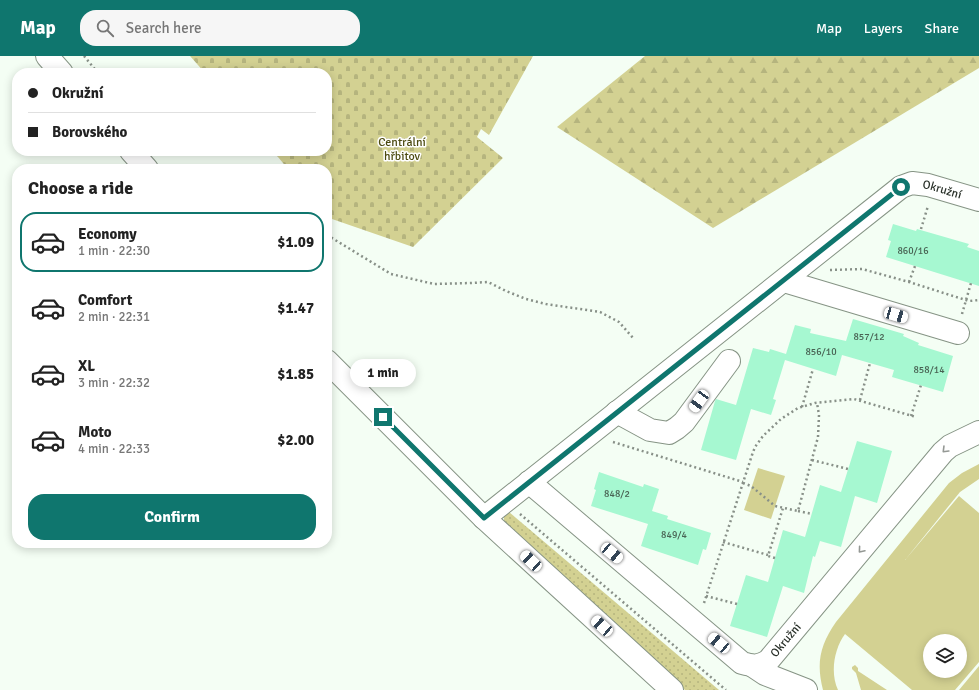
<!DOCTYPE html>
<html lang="en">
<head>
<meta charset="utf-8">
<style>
  :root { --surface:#fff; --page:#f6f6f6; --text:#222; --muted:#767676; --line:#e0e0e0; --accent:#0f766e }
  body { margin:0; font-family:Signika,sans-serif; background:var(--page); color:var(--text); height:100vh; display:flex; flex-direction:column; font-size:15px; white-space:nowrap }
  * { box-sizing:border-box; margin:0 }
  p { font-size:13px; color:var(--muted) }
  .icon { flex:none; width:22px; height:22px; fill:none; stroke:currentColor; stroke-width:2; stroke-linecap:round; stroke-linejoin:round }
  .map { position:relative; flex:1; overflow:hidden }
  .sheet { position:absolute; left:12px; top:108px; width:320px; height:384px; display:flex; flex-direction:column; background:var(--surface); border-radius:16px; box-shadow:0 2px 10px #0003 }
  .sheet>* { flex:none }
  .top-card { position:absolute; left:12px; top:12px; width:320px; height:88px; border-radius:16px; box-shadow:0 2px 10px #0003; display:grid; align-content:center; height:88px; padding:0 16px; background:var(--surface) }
  .fabs { position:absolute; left:923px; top:578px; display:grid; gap:8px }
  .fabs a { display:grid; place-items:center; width:44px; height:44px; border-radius:50%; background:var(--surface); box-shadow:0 2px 10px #0003; font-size:20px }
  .end { position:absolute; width:18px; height:18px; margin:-9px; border:5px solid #0f766e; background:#fff; box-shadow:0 0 0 2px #fff }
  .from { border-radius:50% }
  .bubble { position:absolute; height:28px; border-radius:14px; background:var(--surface); box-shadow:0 2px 10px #0003; font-size:13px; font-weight:700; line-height:28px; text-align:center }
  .car { position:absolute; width:12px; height:24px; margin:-12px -6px; border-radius:5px; box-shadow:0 0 3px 1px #0007; background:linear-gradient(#fff 24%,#345 0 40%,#fff 0 76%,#345 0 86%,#fff 0) }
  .top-card b { display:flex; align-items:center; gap:14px; height:38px; font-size:15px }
  .top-card b+b { border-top:1px solid var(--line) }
  .top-card i { width:10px; height:10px; background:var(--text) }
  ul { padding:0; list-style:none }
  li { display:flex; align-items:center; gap:12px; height:60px; margin:0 8px 6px; padding:0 8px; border:2px solid transparent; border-radius:16px }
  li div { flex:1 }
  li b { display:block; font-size:15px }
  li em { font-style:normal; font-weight:700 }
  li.selected { border-color:var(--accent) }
  li>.icon { width:36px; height:36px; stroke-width:1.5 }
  h2 { padding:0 16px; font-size:18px; line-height:48px }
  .primary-button { display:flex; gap:8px; margin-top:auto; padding:8px 16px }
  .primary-button a { flex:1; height:46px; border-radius:16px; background:var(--accent); color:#fff; font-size:16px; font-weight:700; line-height:46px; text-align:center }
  header { display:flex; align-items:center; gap:24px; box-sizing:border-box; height:56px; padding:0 20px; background:var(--accent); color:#fff }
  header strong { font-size:19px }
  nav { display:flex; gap:22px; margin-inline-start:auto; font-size:14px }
  .search { width:280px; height:36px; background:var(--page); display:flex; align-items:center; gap:10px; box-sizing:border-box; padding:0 14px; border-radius:16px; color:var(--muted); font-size:15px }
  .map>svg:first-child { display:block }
  .grass { fill:url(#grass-dots) }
  .forest { fill:url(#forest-firs) }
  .cemetery { fill:url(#cemetery-stones) }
  .pitch { fill:#d3d192; fill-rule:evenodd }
  .building { fill:#a6f8d1 }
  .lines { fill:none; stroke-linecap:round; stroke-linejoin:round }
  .minor-casing { stroke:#869485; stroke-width:24 }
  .major-casing { stroke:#869485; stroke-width:24 }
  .path { stroke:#889088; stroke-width:2.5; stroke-dasharray:2 3; stroke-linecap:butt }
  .minor { stroke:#fff; stroke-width:22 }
  .major { stroke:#fff; stroke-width:22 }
  .oneway { stroke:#949894 }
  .route { stroke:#0f766e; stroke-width:5 }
  .labels { text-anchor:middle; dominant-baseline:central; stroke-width:3; stroke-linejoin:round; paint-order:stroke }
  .number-label { font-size:10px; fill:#486253 }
  .park-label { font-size:12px; fill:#4c4a10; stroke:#fff }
  .street-label { font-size:12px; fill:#293029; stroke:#fff }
</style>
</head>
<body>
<header>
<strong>Map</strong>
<div class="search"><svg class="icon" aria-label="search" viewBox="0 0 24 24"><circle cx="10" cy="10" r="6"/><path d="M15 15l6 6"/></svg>Search here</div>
<nav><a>Map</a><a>Layers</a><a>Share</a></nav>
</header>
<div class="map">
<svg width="979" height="634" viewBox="0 0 979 634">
  <defs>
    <pattern id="grass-dots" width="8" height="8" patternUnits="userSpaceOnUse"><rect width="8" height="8" fill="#d3d192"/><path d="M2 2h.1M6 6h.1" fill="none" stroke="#b5b47e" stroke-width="1.8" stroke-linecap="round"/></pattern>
    <pattern id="forest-firs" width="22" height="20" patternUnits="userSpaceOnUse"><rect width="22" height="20" fill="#d3d192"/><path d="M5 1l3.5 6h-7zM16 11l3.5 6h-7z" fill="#b5b47e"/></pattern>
    <pattern id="cemetery-stones" width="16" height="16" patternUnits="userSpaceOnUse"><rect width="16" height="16" fill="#d3d192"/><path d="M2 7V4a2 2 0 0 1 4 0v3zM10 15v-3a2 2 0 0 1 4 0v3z" fill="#b5b47e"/></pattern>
  </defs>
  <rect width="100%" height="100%" fill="#f4fef4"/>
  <path class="grass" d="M509 456 719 634H685L615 572 504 467V459Z"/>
  <path class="forest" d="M645 0H979V12L713 172 557 71Z"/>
  <path class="cemetery" d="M190 0H533L489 79 481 73 477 81 503 102 413 191 332 163 327 157V113H288L273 95H327V17H205Z"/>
  <g class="pitch">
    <path d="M979 408V423L960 436 905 504 959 440 979 457V606L955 634H912L845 578C834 593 830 617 838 634H823C816 607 820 589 836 566L949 427 962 417ZM930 585H960V615H930Z"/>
    <path d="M758 412 785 420 771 463 744 454Z"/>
    <path d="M855 609 858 612V615L887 634H861L856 617 852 613V611Z"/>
    <path d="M979 610V634H959Z"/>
  </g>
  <g class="building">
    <path d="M893 168 916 175 917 173 969 188 967 191 979 195V230L886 201 891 185 888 184Z"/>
    <path d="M853 263 904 278 903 280 919 287 918 289 953 300 943 336 892 321 894 314 842 299 836 320 785 304 773 343 776 344 771 359 751 353 736 404 701 394 715 345 716 343 736 349 753 292 769 296 770 293 786 298 795 269 811 273 810 277 846 285Z"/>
    <path d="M857 385 892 395 877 447 855 440 841 491 820 485 815 501 813 500 804 537 783 530 767 581 730 570 746 519 768 526 783 474 805 481 820 429 841 436Z"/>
    <path d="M599 416 643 431 644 428 659 433 652 455 668 460 667 463 711 477 706 494 703 493 698 509 641 490 648 468 591 450 596 434 594 433Z"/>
  </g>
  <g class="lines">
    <defs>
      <g id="minor">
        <path d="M784 225 958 277"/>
        <path d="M617 356 650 374 669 377 677 372 684 366 729 305"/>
        <path id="s1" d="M529 426 742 607C753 610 757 611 768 605L943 396 950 390 979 376"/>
        <path id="s2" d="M484 462 901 131 912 127 928 129 979 144"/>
        <path d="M753 610 765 618 806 634"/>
      </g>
      <g id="major">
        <path d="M47 0 62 17"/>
        <path d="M131 95 147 113"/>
        <path d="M327 305 484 462 672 634"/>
      </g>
    </defs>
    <use href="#minor" class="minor-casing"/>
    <use href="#major" class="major-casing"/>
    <g class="path">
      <path d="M84 0 98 17"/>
      <path d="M921 173 928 150"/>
      <path d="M327 179 391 218 434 228 471 227 488 226 506 235 526 243 546 248 600 256 619 266 633 282"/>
      <path d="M830 214 862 213 909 226 969 245 979 244"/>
      <path d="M909 226 915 210"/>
      <path d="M962 258 971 227"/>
      <path d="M860 344 870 307"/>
      <path d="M802 351 813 313"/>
      <path d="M911 360 921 329"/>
      <path d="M613 386 743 426"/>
      <path d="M812 404 848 413"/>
      <path d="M743 427 751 430 775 450 798 455 818 381 819 359 817 347"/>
      <path d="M798 455 812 458"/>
      <path d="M520 458 726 634"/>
      <path d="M723 486 768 499"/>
      <path d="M775 502 768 500 783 452"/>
      <path d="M706 540 737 548"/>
      <path d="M704 547 752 399 755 391 763 380 781 363 798 352 815 347 854 343 916 361"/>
    </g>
    <use href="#minor" class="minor"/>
    <use href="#major" class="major"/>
  </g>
  <defs><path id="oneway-chevron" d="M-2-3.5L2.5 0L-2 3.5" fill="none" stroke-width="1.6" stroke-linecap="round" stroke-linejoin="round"/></defs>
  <g class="oneway">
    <use href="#oneway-chevron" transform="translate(945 394) rotate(135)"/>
    <use href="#oneway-chevron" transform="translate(861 494) rotate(130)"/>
  </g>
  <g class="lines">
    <path class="route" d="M383 361 484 462 901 131"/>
  </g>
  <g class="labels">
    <g class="number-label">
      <text x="913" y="195">860/16</text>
      <text x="869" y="281">857/12</text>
      <text x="821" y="296">856/10</text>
      <text x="929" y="314">858/14</text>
      <text x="617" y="438">848/2</text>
      <text x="674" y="479">849/4</text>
    </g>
    <g class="park-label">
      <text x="402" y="86">Centrální<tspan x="402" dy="14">hřbitov</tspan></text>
    </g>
    <g class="street-label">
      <text stroke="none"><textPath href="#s2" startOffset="575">Okružní</textPath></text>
      <text stroke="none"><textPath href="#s1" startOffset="334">Okružní</textPath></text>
    </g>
  </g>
</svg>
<div class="fabs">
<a><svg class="icon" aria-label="layers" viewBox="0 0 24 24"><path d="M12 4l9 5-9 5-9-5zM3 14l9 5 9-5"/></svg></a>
</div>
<i class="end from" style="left:901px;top:131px"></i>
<i class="end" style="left:383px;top:361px"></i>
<div class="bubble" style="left:350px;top:303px;width:66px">1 min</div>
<i class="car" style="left:896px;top:259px;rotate:106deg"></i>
<i class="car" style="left:699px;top:345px;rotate:216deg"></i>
<i class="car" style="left:612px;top:497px;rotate:130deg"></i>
<i class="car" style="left:531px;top:505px;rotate:313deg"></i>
<i class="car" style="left:602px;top:570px;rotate:312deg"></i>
<i class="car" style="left:719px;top:587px;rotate:310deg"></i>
<div class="top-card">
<b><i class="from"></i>Okružní</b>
<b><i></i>Borovského</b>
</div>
<section class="sheet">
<h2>Choose a ride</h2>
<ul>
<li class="selected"><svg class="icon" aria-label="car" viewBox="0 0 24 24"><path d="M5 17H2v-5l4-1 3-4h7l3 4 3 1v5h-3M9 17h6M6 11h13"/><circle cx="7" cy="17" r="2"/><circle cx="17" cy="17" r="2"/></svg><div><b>Economy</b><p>1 min · 22:30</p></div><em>$1.09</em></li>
<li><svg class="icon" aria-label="car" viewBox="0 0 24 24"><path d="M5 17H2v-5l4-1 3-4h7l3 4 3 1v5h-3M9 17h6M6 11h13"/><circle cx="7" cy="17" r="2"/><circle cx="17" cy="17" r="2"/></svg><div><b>Comfort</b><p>2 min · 22:31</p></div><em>$1.47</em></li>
<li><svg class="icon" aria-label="car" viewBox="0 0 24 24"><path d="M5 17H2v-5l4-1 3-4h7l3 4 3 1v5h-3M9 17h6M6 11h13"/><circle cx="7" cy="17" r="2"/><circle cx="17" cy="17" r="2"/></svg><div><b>XL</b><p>3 min · 22:32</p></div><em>$1.85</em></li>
<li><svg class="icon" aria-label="car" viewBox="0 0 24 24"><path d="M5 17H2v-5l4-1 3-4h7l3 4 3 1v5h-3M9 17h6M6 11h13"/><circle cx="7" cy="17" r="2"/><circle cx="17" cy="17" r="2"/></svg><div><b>Moto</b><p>4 min · 22:33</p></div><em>$2.00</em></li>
</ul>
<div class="primary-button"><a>Confirm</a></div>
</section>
</div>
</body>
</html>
